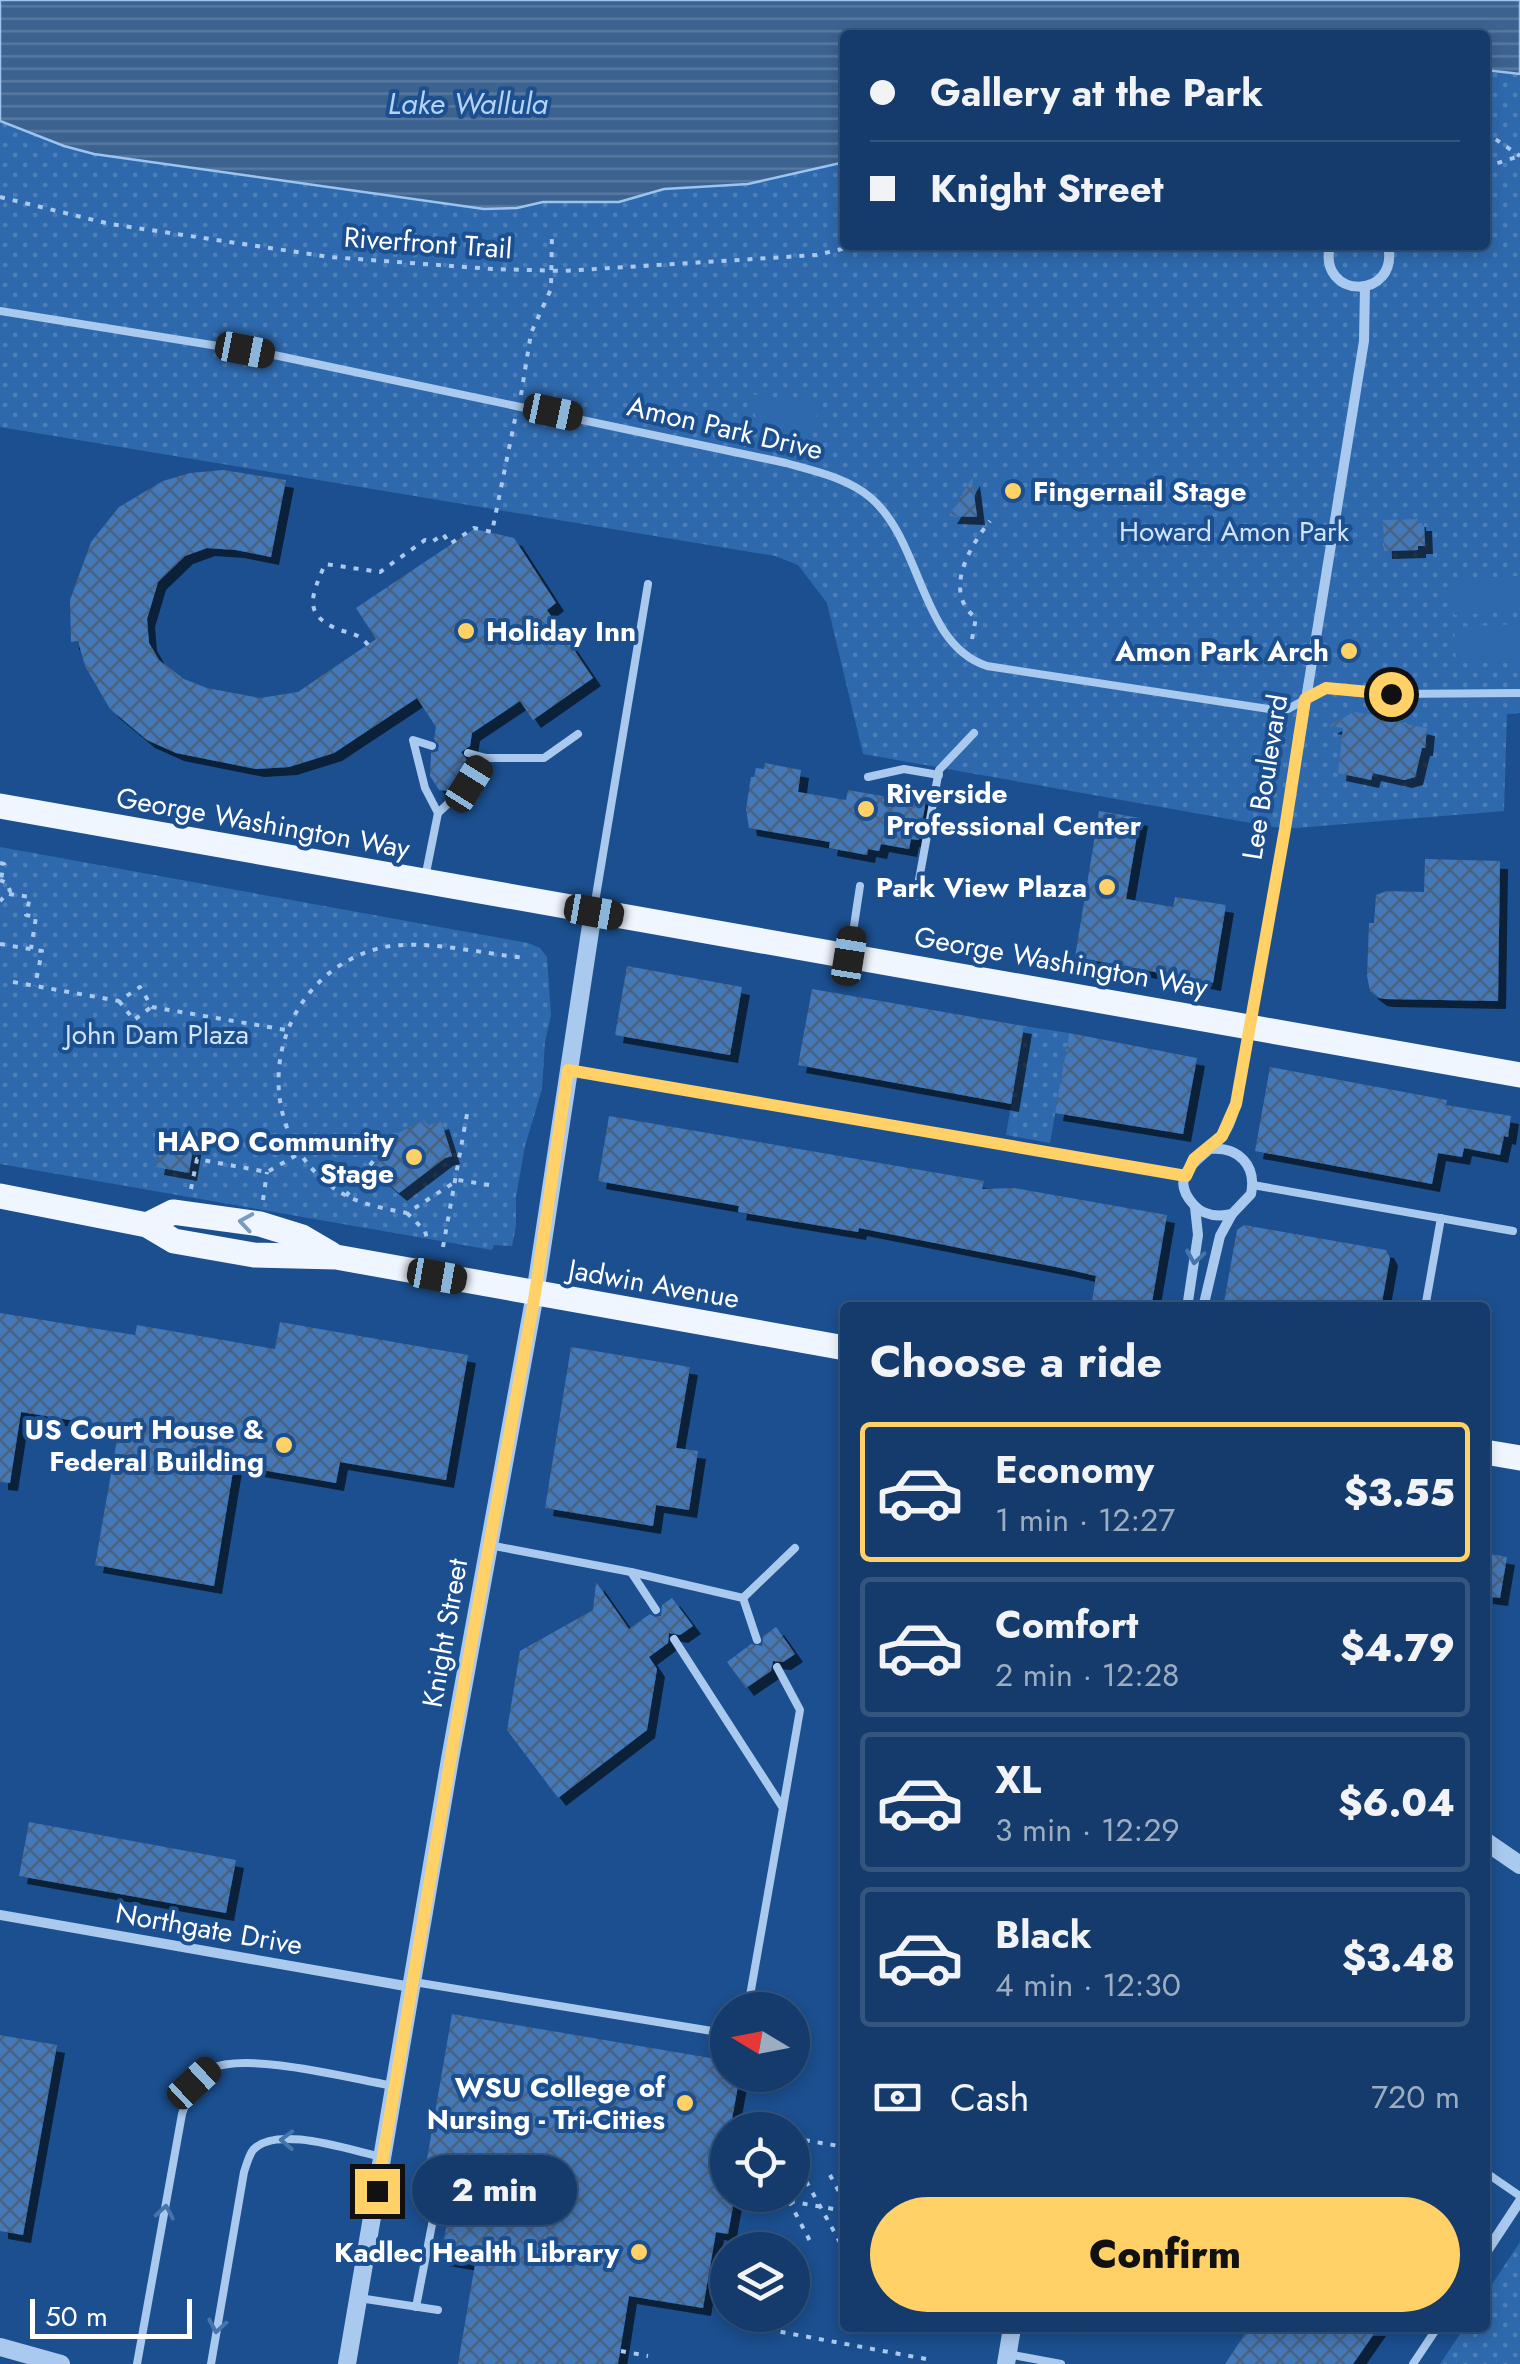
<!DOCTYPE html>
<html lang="en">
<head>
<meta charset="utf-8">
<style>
  :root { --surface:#143b6b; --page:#1d4271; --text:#f1f3f6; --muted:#9dadc1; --line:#33557e; --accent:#ffd166 }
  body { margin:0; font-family:Jost,sans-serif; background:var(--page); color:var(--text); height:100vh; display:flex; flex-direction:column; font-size:38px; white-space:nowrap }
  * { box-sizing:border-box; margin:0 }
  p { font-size:32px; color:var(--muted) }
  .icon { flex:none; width:55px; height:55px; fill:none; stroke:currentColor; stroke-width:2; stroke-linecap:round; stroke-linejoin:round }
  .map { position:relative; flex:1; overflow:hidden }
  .panel { position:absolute; left:840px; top:1302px; width:650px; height:1030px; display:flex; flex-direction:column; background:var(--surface); border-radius:10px; box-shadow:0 5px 15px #0003,0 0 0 2px var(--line) }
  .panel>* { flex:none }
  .guide { position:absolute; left:840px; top:30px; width:650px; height:220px; border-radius:10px; box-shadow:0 5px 15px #0003,0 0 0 2px var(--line); display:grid; align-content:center; height:220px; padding:0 30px; background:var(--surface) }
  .needle { width:65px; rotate:280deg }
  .controls { position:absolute; left:710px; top:1992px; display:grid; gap:20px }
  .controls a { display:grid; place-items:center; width:100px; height:100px; border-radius:50%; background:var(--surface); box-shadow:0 5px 15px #0003,0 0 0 2px var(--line); font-size:50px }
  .scale { position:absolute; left:30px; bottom:25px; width:162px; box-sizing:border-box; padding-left:10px; border:5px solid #fff; border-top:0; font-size:28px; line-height:35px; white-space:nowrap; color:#fff; -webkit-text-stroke:8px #1b4f8f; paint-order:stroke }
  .end { position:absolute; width:45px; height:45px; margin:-22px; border:12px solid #ffd166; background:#111; box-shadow:0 0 0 5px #111 }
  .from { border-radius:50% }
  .bubble { position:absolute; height:70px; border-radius:35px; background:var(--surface); box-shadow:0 5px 15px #0003,0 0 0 2px var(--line); font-size:32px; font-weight:800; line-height:70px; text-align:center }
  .car { position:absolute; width:30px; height:60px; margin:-30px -15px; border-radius:12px; box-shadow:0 0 8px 2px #0007; background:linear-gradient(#222 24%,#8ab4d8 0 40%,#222 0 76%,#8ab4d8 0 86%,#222 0) }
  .guide b { display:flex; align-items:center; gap:35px; height:95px; font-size:38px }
  .guide b+b { border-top:2px solid var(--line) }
  .guide i { width:25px; height:25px; background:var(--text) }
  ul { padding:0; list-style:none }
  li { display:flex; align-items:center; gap:30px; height:140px; margin:0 20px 15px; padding:0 10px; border:5px solid var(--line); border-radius:10px }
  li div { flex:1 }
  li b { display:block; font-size:38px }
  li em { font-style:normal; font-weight:800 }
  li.on { border-color:var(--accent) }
  li>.icon { width:90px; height:90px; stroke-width:1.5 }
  h2 { padding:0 30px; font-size:45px; line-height:120px }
  .pay { display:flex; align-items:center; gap:25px; height:110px; padding:0 30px; font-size:38px }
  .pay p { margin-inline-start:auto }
  .button { display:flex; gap:20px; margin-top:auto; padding:20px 30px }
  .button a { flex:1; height:115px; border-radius:60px; background:var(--accent); color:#111; font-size:40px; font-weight:800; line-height:115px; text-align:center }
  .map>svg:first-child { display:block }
  .park { fill:url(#park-dots) }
  .pitch { fill:#2e69ad }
  .water { fill:url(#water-rules); stroke:#9cc4f0; stroke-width:2.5 }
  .building { fill:url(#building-cross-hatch); filter:url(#shadow) }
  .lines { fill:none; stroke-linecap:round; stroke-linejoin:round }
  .path { stroke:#a9c9ee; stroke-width:4; stroke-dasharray:5 8; stroke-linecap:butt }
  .service { stroke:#a9c9ee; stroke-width:8 }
  .minor { stroke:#a9c9ee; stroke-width:10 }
  .tertiary { stroke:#a9c9ee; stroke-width:18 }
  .primary { stroke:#f0f6ff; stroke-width:25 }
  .oneway { stroke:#7b9ac1 }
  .oneway2 { stroke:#4674ac }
  .route { stroke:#ffd166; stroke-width:12 }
  .poi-dot { fill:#ffd166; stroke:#1b4f8f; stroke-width:4 }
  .labels { text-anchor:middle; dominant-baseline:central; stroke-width:8; stroke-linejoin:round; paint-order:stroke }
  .street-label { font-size:28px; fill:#fff; stroke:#1b4f8f }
  .poi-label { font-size:28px; font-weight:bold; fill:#fff; stroke:#1b4f8f; text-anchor:end }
  .park-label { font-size:28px; fill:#cfe3fa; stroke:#1b4f8f }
  .water-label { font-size:30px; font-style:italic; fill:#b5d3f5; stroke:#1b4f8f }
</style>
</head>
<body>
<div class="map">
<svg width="1520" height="2364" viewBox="0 0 1520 2364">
  <defs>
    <pattern id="park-dots" width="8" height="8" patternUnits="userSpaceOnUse" patternTransform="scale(2.5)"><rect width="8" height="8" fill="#2e69ad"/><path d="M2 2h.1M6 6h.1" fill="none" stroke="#4d80b9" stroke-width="1.8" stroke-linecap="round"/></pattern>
    <pattern id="water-rules" width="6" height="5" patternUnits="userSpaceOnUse" patternTransform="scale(2.5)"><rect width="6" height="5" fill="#3c6290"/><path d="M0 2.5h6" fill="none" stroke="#597aa1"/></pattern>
    <pattern id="building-cross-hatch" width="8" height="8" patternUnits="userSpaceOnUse" patternTransform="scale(2.5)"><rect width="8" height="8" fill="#4478b7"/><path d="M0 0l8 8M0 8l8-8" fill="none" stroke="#486282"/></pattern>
    <filter id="shadow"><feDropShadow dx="8" dy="8" stdDeviation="0" flood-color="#0009"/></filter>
  </defs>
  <rect width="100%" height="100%" fill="#1b4f8f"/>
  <g class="park">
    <path d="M1485 70 1520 74V713L1507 714 1504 811 1296 828 1274 827 863 754 827 603 798 565 775 556 0 427V121L64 146 94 154 484 209 517 208 543 202H619L664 189 748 184 845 162V245H1485Z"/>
    <path d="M0 847 528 943 540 948 547 957 551 1015 545 1042 542 1089 525 1146 516 1197V1226L512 1246 494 1245 492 1250 0 1164Z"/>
    <path d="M1024 1026 1069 1033 1050 1143 1006 1135Z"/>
    <path d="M1520 2242V2364H1440L1464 2328H1485V2295Z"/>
  </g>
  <g class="pitch">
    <path d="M751 394 822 404C808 449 749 440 751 394Z"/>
    <path d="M1520 576V611L1454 615 1452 579Z"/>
    <path d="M1520 624V659L1456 663 1454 627Z"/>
  </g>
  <path class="water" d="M0 0H1520V74L1485 70V35H845V162L748 184 664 189 619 202H543L517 208 484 209 94 154 64 146 0 121Z"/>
  <g class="building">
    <path d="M223 470 286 480 271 557 236 550 207 548 185 556 158 582 147 619 149 643 159 660 184 679 207 688 260 698 298 692 376 639 356 608 474 529 514 538 556 603 547 610 593 678 533 720 520 701 472 733 470 746 461 752 467 760 464 779 447 791 439 790 430 776 431 753 438 751 439 745 434 739 436 727 417 698 334 753 289 767 256 769 176 753 147 740 110 709 85 666 78 641 71 642 70 600 91 542 119 507 163 481 190 473Z"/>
    <path d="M972 478 977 517 949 516Z"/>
    <path d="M1418 519V523H1424L1425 546H1418V550L1384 551 1383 520Z"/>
    <path d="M1353 712 1397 718 1396 722 1427 728 1425 748H1422L1415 777 1404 780 1373 773 1371 780 1338 773 1343 728 1329 726Z"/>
    <path d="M765 763 801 770 798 792 846 800 848 790 888 797 890 783 928 789 919 840 911 839 909 849 881 844 879 851 868 849 867 855 829 848 830 842 749 828 746 809 751 777H754L756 768 764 769Z"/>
    <path d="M1099 811 1140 818 1126 899 1173 907 1175 897 1226 905 1213 983 1075 957Z"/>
    <path d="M1425 859 1500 861 1498 1001 1385 999 1379 998 1370 991 1367 976 1369 923H1374L1376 895 1387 891 1424 892Z"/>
    <path d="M627 966 742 987 730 1055 615 1035Z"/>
    <path d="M812 989 1024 1026 1011 1104 798 1065Z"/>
    <path d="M1069 1033 1197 1058 1183 1134 1055 1113Z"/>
    <path d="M1270 1067 1447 1100 1446 1105 1511 1116 1508 1137 1504 1136 1500 1155 1464 1148 1462 1157 1438 1153 1432 1184 1255 1151Z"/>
    <path d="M609 1116 984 1181 982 1189 1014 1188 1167 1215 1151 1308H1091L1096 1276 1071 1270 859 1228 858 1232 738 1212 739 1206 598 1181Z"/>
    <path d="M424 1120 427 1126 441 1121 452 1156 445 1158 399 1193 371 1169 381 1158 376 1153 398 1133Z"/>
    <path d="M162 1136 194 1142 189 1173 156 1167Z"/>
    <path d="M1244 1225 1386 1250 1390 1258 1381 1308H1223L1237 1230Z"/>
    <path d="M0 1313 135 1335 137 1325 275 1349 280 1322 468 1355 446 1480 340 1462 336 1483 234 1465 214 1586 95 1565 119 1428 21 1412 10 1483 0 1482Z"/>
    <path d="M571 1347 690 1367 676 1448 698 1451 689 1510 656 1505 653 1526 545 1508Z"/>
    <path d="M1485 1553 1507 1557 1500 1598 1485 1596Z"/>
    <path d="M596 1582 629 1629 650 1614 655 1617 661 1616 662 1605 672 1598 693 1626 680 1635 669 1633 668 1643 649 1657 657 1669 647 1730 558 1798 507 1730 520 1651 593 1610Z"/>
    <path d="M776 1627 795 1654 783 1662 773 1661 771 1671 746 1688 727 1662 751 1644 762 1646 763 1636Z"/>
    <path d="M29 1822 236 1860 226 1913 19 1876Z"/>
    <path d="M452 2014 728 2061V2075H740L730 2130H728L723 2175 728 2176V2195H735L728 2234 716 2232 703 2308 629 2296 618 2364H458L475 2264 441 2258 452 2193 422 2188Z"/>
    <path d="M0 2035 57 2045 23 2235 0 2231Z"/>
    <path d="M1249 2328H1378L1353 2364H1225Z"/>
  </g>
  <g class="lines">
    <g class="path">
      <path d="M1485 132 1520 156"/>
      <path d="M1485 167 1520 156"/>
      <path d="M0 197 110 224 330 257 492 269 563 271 817 255 858 245"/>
      <path d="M521 395 531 333 551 289 552 235"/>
      <path d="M972 639 976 618C942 592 970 546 990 521"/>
      <path d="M368 645C360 634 352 634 340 630 301 615 312 595 325 564L380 572 425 540 432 542 443 534 450 544 474 528 492 532 515 419"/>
      <path d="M0 863 4 864 1 879"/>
      <path d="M0 880 7 883 10 891 0 901"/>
      <path d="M9 894 30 897 26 915 36 917 31 949"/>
      <path d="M0 944 42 951 35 986"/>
      <path d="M13 982 119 1001 140 987 152 1007 286 1030"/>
      <path d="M119 1001 134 1020 150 1008"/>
      <path d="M489 1185 458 1180 407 1213C382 1208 357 1204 335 1189 241 1123 270 976 380 948 423 938 482 954 526 958"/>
      <path d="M191 1189 197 1159 267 1172 300 1153"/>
      <path d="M346 1196 378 1155"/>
      <path d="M263 1200 267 1172"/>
      <path d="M407 1213 425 1231 428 1244"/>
      <path d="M443 1247 467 1114"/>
      <path d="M792 2138 845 2147"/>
      <path d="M800 2170 842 2246"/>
      <path d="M830 2175 845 2203"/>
      <path d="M777 2199 845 2211"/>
      <path d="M789 2201 810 2241"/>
      <path d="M755 2327 926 2359"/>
      <path d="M621 2351 648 2356"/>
    </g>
    <g class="service">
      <path d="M0 311 274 355 786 463C815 471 848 478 871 498 923 543 920 644 987 666L1275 710 1288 709 1326 688 1391 694 1520 693"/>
      <path d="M432 746 413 740 425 788 438 813"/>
      <path d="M468 753 486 758H544L578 734"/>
      <path d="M868 777 904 769 939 775"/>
      <path d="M425 878 438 813 469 784 486 758"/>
      <path d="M916 896 939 770 974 733"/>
      <path d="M594 908 648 584"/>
      <path d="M850 952 860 886"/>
      <path d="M569 1070 1185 1175"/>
      <path d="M1253 1185 1513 1231"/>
      <path d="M1425 1308 1441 1218"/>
      <path d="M489 1545 631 1572 656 1610"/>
      <path d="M631 1572 743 1598 757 1640"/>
      <path d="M743 1598 795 1548"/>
      <path d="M674 1639 783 1808 748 2007 744 2010"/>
      <path d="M777 1667 800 1710 783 1808"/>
      <path d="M414 1982 712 2031 728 2021"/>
      <path d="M1485 2172 1520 2196"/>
      <path d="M359 2298 438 2310"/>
      <path d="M416 2307 436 2204"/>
      <path d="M1078 2330 1080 2328"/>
      <path d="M1007 2354 1061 2364"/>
      <path d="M137 2364 182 2114C188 2097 193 2077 210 2069 247 2051 352 2079 394 2086"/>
      <path d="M211 2364 244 2172C246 2166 249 2155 253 2150 276 2124 352 2151 382 2157"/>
      <path d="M1413 2364 1437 2328"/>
    </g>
    <g class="minor">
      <path d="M1330 245C1317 300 1400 301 1388 245"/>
      <path d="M1209 1149C1238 1146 1257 1165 1251 1194L1232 1214C1218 1217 1204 1216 1194 1205 1165 1174 1202 1159 1218 1141 1228 1131 1232 1118 1236 1104L1285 829 1364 341 1365 286"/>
      <path d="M1187 1308 1198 1235 1195 1207"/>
      <path d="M1203 1308 1220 1236 1232 1214"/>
      <path d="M0 1915 411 1987"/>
      <path d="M1485 2254 1520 2201"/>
    </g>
    <g class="tertiary">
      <path d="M1485 1841 1520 1865"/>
      <path d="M0 2347 61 2364"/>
      <path d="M347 2364 450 1759 535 1294 593 912"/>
      <path d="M1006 2364 1012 2328"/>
    </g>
    <g class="primary">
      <path d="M0 806 1520 1075"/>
      <path d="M0 1196 147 1225 174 1241 254 1255 336 1257 845 1348"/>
      <path d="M147 1225 173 1212 260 1224 302 1237 331 1254"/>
      <path d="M1485 1452 1520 1458"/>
    </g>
  </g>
  <defs><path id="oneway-chevron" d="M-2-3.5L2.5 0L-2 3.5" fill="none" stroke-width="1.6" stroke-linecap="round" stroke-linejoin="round" transform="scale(2.5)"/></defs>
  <use class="oneway" href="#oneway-chevron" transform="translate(246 1222) rotate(-171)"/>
  <g class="oneway2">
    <use href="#oneway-chevron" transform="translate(1195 1257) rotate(99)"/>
    <use href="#oneway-chevron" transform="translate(287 2140) rotate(-178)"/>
    <use href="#oneway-chevron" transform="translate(165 2212) rotate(-80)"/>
    <use href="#oneway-chevron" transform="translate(217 2326) rotate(100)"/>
  </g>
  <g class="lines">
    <path class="route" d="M377 2191 456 1727 535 1294 568 1070 1186 1176 1194 1159 1222 1136 1236 1104 1285 829 1305 699 1326 688 1391 694"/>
  </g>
  <g class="poi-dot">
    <circle cx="1013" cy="491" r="10"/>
    <circle cx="466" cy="631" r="10"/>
    <circle cx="1349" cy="651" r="10"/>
    <circle cx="866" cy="809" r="10"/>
    <circle cx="1107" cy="887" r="10"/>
    <circle cx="414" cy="1157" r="10"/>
    <circle cx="284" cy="1445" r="10"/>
    <circle cx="685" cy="2103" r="10"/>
    <circle cx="639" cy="2252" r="10"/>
  </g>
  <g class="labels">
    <g class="street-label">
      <text transform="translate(428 243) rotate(4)">Riverfront Trail</text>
      <text transform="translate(725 428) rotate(13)">Amon Park Drive</text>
      <text transform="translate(1265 777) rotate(-81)">Lee Boulevard</text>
      <text transform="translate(263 823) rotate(10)">George Washington Way</text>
      <text transform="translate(1061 962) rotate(10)">George Washington Way</text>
      <text transform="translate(654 1284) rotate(10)">Jadwin Avenue</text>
      <text transform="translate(445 1633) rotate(-80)">Knight Street</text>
      <text transform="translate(209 1929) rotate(10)">Northgate Drive</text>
    </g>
    <g class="poi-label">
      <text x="1033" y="491" text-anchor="start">Fingernail Stage</text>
      <text x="486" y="631" text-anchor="start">Holiday Inn</text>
      <text x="1329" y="651">Amon Park Arch</text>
      <text x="886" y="793" text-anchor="start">Riverside<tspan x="886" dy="32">Professional Center</tspan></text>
      <text x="1087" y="887">Park View Plaza</text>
      <text x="394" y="1141">HAPO Community<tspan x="394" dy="32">Stage</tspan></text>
      <text x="264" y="1429">US Court House &amp;<tspan x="264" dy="32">Federal Building</tspan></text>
      <text x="665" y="2087">WSU College of<tspan x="665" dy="32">Nursing - Tri-Cities</tspan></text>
      <text x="619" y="2252">Kadlec Health Library</text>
    </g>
    <g class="park-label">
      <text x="1234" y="531">Howard Amon Park</text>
      <text x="157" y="1034">John Dam Plaza</text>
    </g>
    <g class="water-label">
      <text x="468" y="103">Lake Wallula</text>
    </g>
  </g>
</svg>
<div class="controls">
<a><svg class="needle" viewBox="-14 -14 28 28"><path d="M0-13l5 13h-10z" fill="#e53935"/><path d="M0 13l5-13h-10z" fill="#9dadc1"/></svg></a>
<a><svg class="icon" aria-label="locate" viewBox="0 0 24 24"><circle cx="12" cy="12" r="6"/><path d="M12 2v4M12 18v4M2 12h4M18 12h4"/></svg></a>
<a><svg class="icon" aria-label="layers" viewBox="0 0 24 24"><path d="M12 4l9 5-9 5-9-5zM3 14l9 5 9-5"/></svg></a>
</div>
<div class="scale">50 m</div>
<i class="end from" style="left:1391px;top:694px"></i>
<i class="end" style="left:377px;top:2191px"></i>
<div class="bubble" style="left:412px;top:2155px;width:165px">2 min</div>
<i class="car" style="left:245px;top:350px;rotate:101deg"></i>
<i class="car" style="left:553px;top:412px;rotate:102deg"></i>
<i class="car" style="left:469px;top:784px;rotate:32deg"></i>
<i class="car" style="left:594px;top:912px;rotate:100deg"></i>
<i class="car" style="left:849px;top:956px;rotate:9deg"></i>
<i class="car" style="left:437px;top:1276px;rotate:100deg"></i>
<i class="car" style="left:194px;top:2083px;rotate:47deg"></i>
<div class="guide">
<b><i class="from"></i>Gallery at the Park</b>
<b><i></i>Knight Street</b>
</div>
<section class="panel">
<h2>Choose a ride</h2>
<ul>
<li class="on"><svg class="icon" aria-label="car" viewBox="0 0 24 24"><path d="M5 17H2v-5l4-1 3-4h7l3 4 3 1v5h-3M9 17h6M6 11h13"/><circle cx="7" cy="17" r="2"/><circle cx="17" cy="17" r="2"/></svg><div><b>Economy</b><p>1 min · 12:27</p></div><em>$3.55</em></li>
<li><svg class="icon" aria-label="car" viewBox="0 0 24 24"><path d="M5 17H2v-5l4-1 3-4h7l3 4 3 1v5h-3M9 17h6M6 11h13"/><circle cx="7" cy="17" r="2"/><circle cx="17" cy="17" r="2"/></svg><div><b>Comfort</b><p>2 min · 12:28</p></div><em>$4.79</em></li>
<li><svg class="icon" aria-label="car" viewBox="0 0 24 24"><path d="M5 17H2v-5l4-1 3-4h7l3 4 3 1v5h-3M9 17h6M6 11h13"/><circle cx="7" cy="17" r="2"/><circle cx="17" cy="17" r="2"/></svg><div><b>XL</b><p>3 min · 12:29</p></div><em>$6.04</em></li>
<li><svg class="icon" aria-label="car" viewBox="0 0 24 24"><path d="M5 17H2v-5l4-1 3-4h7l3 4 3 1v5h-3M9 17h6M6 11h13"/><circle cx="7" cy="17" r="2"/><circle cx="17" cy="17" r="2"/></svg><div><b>Black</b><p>4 min · 12:30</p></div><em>$3.48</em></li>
</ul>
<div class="pay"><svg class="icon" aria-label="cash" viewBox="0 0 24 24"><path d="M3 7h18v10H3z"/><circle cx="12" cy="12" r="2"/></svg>Cash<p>720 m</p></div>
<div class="button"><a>Confirm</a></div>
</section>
</div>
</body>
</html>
